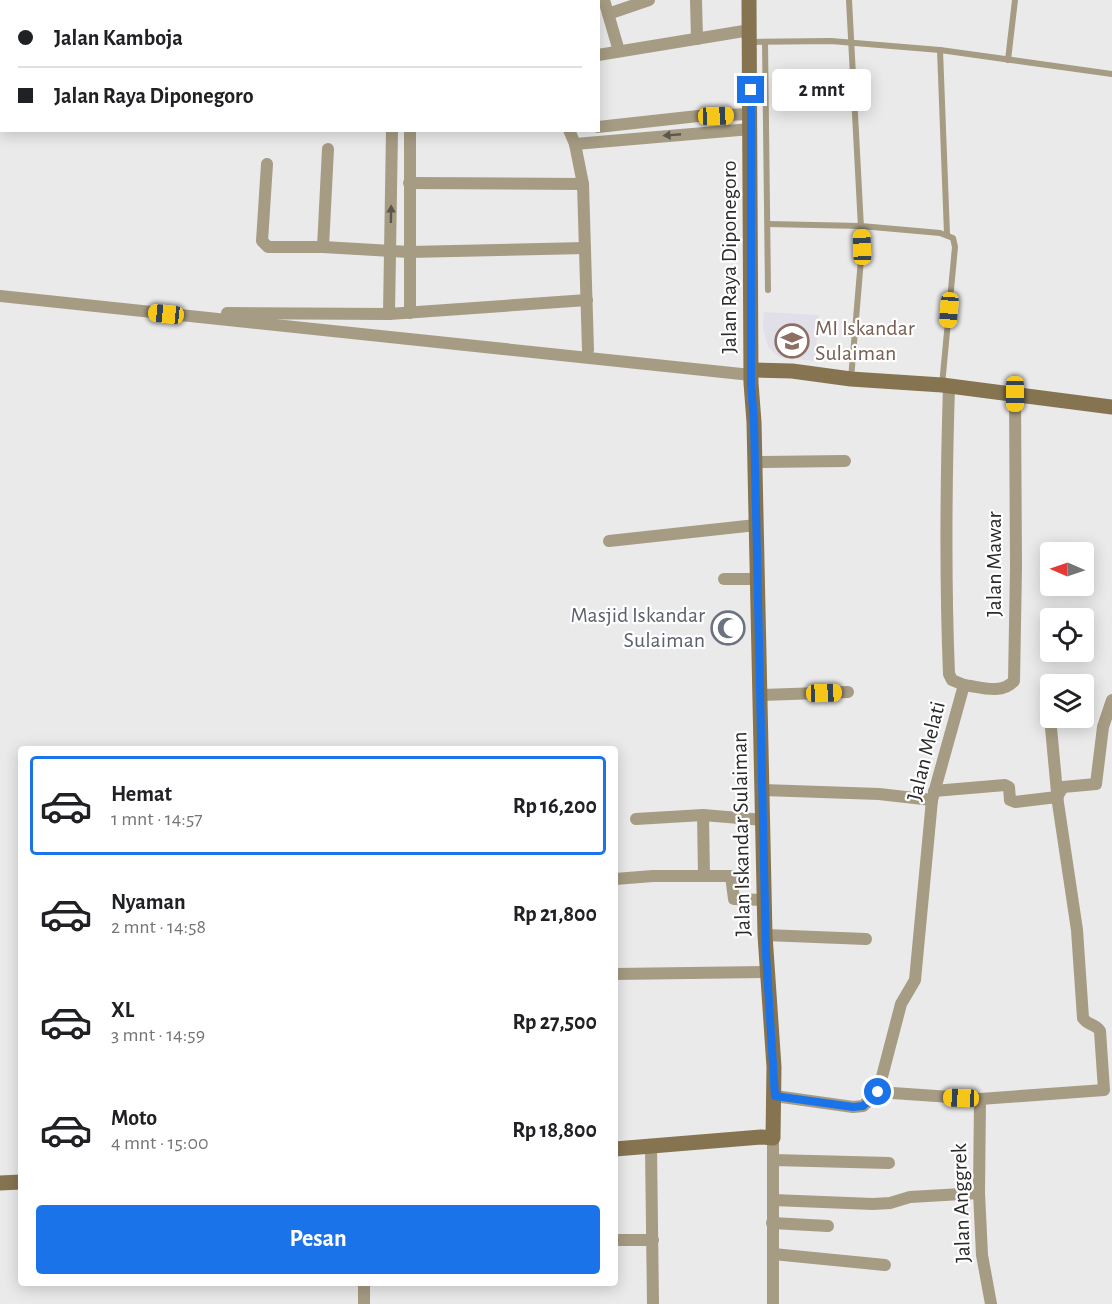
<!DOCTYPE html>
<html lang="id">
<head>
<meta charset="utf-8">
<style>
  :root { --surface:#fff; --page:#f6f6f6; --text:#202124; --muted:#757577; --line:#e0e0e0; --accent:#1a73e8 }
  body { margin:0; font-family:"Alegreya Sans",sans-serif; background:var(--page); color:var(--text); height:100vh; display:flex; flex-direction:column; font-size:22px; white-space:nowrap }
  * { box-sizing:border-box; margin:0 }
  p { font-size:20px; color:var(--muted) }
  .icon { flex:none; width:33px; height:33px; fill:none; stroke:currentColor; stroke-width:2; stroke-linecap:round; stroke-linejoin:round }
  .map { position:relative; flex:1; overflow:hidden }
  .drawer { position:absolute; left:18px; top:746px; width:600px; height:540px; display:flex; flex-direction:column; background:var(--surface); border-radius:6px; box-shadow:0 3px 15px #0003 }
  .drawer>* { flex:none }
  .hud { position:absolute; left:0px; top:0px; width:600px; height:132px; box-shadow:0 3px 15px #0003; display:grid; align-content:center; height:132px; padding:0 18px; background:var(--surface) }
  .needle { width:39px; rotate:272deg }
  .fabs { position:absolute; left:1040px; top:542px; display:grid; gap:12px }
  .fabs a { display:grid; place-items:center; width:54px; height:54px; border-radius:6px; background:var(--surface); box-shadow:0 3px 15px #0003; font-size:30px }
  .end { position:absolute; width:27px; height:27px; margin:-14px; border:8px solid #1a73e8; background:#fff; box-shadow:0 0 0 3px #fff }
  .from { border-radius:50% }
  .bubble { position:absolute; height:42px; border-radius:6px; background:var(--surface); box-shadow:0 3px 15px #0003; font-size:20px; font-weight:600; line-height:42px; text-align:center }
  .car { position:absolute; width:18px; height:36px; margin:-18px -9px; border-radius:8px; box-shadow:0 0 4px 2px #0007; background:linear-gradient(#f5c518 24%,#345 0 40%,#f5c518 0 76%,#345 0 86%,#f5c518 0) }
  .hud b { display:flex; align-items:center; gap:21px; height:57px; font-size:22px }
  .hud b+b { border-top:2px solid var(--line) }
  .hud i { width:15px; height:15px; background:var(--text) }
  ul { padding:10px 0 0; list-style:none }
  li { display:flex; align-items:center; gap:18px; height:99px; margin:0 12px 9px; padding:0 6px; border:3px solid transparent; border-radius:6px }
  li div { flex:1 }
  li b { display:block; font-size:22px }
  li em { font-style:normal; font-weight:600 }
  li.current { border-color:var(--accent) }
  li>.icon { width:54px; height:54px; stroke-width:1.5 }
  .action { display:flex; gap:12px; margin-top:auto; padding:12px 18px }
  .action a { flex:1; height:69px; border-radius:6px; background:var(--accent); color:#fff; font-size:24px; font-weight:600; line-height:69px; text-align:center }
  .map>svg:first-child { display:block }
  .built { fill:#e1e0e9 }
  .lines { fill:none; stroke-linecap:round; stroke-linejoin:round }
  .lane { stroke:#a69b83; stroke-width:6 }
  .street { stroke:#a69b83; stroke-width:12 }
  .secondary { stroke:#867451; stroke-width:15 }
  .oneway { fill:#5c574e }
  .route { stroke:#1a73e8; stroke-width:8 }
  .labels { text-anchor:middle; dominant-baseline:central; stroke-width:4.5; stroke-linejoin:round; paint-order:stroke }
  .street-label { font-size:22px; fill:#2a2a2b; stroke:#fff }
  .education-label { font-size:22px; fill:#785e54; stroke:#fff; text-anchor:start }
  .worship-label { font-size:22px; fill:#5b616d; stroke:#fff; text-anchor:end }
</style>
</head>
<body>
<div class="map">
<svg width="1112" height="1304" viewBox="0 0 1112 1304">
  <rect width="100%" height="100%" fill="#eaeaeb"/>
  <path class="built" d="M764 312 819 315 815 361 779 357 768 347 763 329Z"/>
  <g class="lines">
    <g class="lane">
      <path d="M849 0 862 247 851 379"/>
      <path d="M750 42 831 41 940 50 1112 74"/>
      <path d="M765 42 768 290"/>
      <path d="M940 50 947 234"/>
      <path d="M1008 60 1015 0"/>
      <path d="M768 224 861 226 940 233 953 238 955 247 942 385"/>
    </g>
    <g class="street">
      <path d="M604 0 619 51"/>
      <path d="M696 0 697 39"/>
      <path d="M608 14 649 0"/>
      <path d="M598 55 750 30"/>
      <path d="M598 127 698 116 751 114"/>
      <path d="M569 130 575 144 583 184 588 350"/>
      <path d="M575 144 751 129"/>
      <path d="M267 164 262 241 268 247H323L409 252 585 248"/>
      <path d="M409 183 583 184"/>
      <path d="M323 247 328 149"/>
      <path d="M0 296 751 375"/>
      <path d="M227 313 389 314 587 300"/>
      <path d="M410 313V130"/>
      <path d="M389 314 392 130"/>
      <path d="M755 462 845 461"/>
      <path d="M609 541 756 525"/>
      <path d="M724 579H758"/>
      <path d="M964 685C980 687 1002 695 1014 681L1016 568 1015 394"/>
      <path d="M760 695 848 692"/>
      <path d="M1048 698 1050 717"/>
      <path d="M763 790 879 794 932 800"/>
      <path d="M934 791 1005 785 1009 787 1010 800 1015 802 1057 797 1063 787 1096 784 1103 727 1112 700"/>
      <path d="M703 815 704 875"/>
      <path d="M636 819 703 815 764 820"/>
      <path d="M615 879 653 876H731L734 899 765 900"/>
      <path d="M765 935 866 939"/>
      <path d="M615 974 766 972"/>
      <path d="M878 1092 901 1004 915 980 932 800 964 685 952 680 949 674C945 577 946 482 949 386"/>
      <path d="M775 1096 853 1107 863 1106 878 1092 980 1099 1104 1090 1100 1031C1096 1024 1087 1025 1083 1018L1077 930 1058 803 1050 717"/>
      <path d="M980 1099 979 1193 982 1255 991 1304"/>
      <path d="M651 1147 653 1304"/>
      <path d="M773 1160 889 1163"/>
      <path d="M773 1200 873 1204 890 1203 910 1197 979 1193"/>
      <path d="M772 1223 828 1226"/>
      <path d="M615 1240H653"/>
      <path d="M773 1254 885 1265"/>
      <path d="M364 1304V1282"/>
      <path d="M773 1304V1138"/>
    </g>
    <g class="secondary">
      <path d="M752 370 792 371 851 379 942 385 1112 407"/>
      <path d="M615 1149 761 1137 773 1138 774 1067 765 935 754 422 751 383 749 0"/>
      <path d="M0 1183 21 1182"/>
    </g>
  </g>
  <defs><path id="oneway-solid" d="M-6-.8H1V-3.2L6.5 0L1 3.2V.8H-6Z" transform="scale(1.5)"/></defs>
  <g class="oneway">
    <use href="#oneway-solid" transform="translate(672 135) rotate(175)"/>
    <use href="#oneway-solid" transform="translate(391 214) rotate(-89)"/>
  </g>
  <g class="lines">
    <path class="route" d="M751 90V383L754 422 766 954 775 1096 853 1107 863 1106 878 1092"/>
  </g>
  <defs>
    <symbol id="school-ring" viewBox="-11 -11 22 22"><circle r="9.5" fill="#fff" stroke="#8d6e63" stroke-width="1.5"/><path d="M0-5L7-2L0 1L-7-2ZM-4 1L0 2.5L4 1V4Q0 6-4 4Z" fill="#8d6e63"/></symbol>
    <symbol id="mosque-ring" viewBox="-11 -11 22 22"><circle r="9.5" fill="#fff" stroke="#6b7280" stroke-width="1.5"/><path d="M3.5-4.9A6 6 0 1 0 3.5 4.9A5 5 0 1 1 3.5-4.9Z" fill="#6b7280"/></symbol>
  </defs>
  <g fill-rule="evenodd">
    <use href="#school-ring" x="773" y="322" width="38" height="38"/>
    <use href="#mosque-ring" x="709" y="609" width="38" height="38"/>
  </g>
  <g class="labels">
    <g class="street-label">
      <text transform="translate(729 257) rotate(-90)">Jalan Raya Diponegoro</text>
      <text transform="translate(994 564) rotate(-90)">Jalan Mawar</text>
      <text transform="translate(926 751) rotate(-76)">Jalan Melati</text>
      <text transform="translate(741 834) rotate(-91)">Jalan Iskandar Sulaiman</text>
      <text transform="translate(961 1203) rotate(-92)">Jalan Anggrek</text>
    </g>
    <g class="education-label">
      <text x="815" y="328">MI Iskandar<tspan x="815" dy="25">Sulaiman</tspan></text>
    </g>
    <g class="worship-label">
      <text x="705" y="615">Masjid Iskandar<tspan x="705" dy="25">Sulaiman</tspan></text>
    </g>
  </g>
</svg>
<div class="fabs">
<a><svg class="needle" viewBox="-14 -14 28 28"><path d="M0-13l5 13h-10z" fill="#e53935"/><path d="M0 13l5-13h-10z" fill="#757577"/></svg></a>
<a><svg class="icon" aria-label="locate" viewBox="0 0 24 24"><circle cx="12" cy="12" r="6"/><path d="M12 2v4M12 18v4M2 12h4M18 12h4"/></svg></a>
<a><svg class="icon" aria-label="layers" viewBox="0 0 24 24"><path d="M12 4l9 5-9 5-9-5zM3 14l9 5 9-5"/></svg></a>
</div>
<i class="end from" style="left:878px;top:1092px"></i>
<i class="end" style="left:751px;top:90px"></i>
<div class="bubble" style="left:772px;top:69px;width:99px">2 mnt</div>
<i class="car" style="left:716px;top:116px;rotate:88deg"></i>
<i class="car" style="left:862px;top:247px;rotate:358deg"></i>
<i class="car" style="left:949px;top:310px;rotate:185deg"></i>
<i class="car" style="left:166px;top:314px;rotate:276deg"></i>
<i class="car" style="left:1015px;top:394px;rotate:180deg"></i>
<i class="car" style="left:824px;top:693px;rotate:88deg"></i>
<i class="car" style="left:961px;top:1098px;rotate:272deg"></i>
<div class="hud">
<b><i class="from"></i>Jalan Kamboja</b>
<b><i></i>Jalan Raya Diponegoro</b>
</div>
<section class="drawer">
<ul>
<li class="current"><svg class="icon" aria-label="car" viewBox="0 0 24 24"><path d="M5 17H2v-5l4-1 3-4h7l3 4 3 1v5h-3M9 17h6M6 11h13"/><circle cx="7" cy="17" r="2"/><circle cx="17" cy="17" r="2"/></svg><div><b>Hemat</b><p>1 mnt · 14:57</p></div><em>Rp 16,200</em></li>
<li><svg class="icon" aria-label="car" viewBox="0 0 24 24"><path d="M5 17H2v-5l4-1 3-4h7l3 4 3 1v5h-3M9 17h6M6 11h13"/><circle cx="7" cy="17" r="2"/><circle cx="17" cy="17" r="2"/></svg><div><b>Nyaman</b><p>2 mnt · 14:58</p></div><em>Rp 21,800</em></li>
<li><svg class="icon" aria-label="car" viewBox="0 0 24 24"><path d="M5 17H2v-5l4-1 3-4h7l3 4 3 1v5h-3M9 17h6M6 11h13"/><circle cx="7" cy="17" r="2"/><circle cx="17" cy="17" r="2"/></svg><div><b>XL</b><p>3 mnt · 14:59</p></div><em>Rp 27,500</em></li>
<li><svg class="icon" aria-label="car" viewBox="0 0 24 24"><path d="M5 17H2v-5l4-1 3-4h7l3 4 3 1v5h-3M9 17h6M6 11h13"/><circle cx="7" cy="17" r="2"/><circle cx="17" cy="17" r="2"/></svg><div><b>Moto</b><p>4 mnt · 15:00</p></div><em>Rp 18,800</em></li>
</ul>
<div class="action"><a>Pesan</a></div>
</section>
</div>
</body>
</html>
